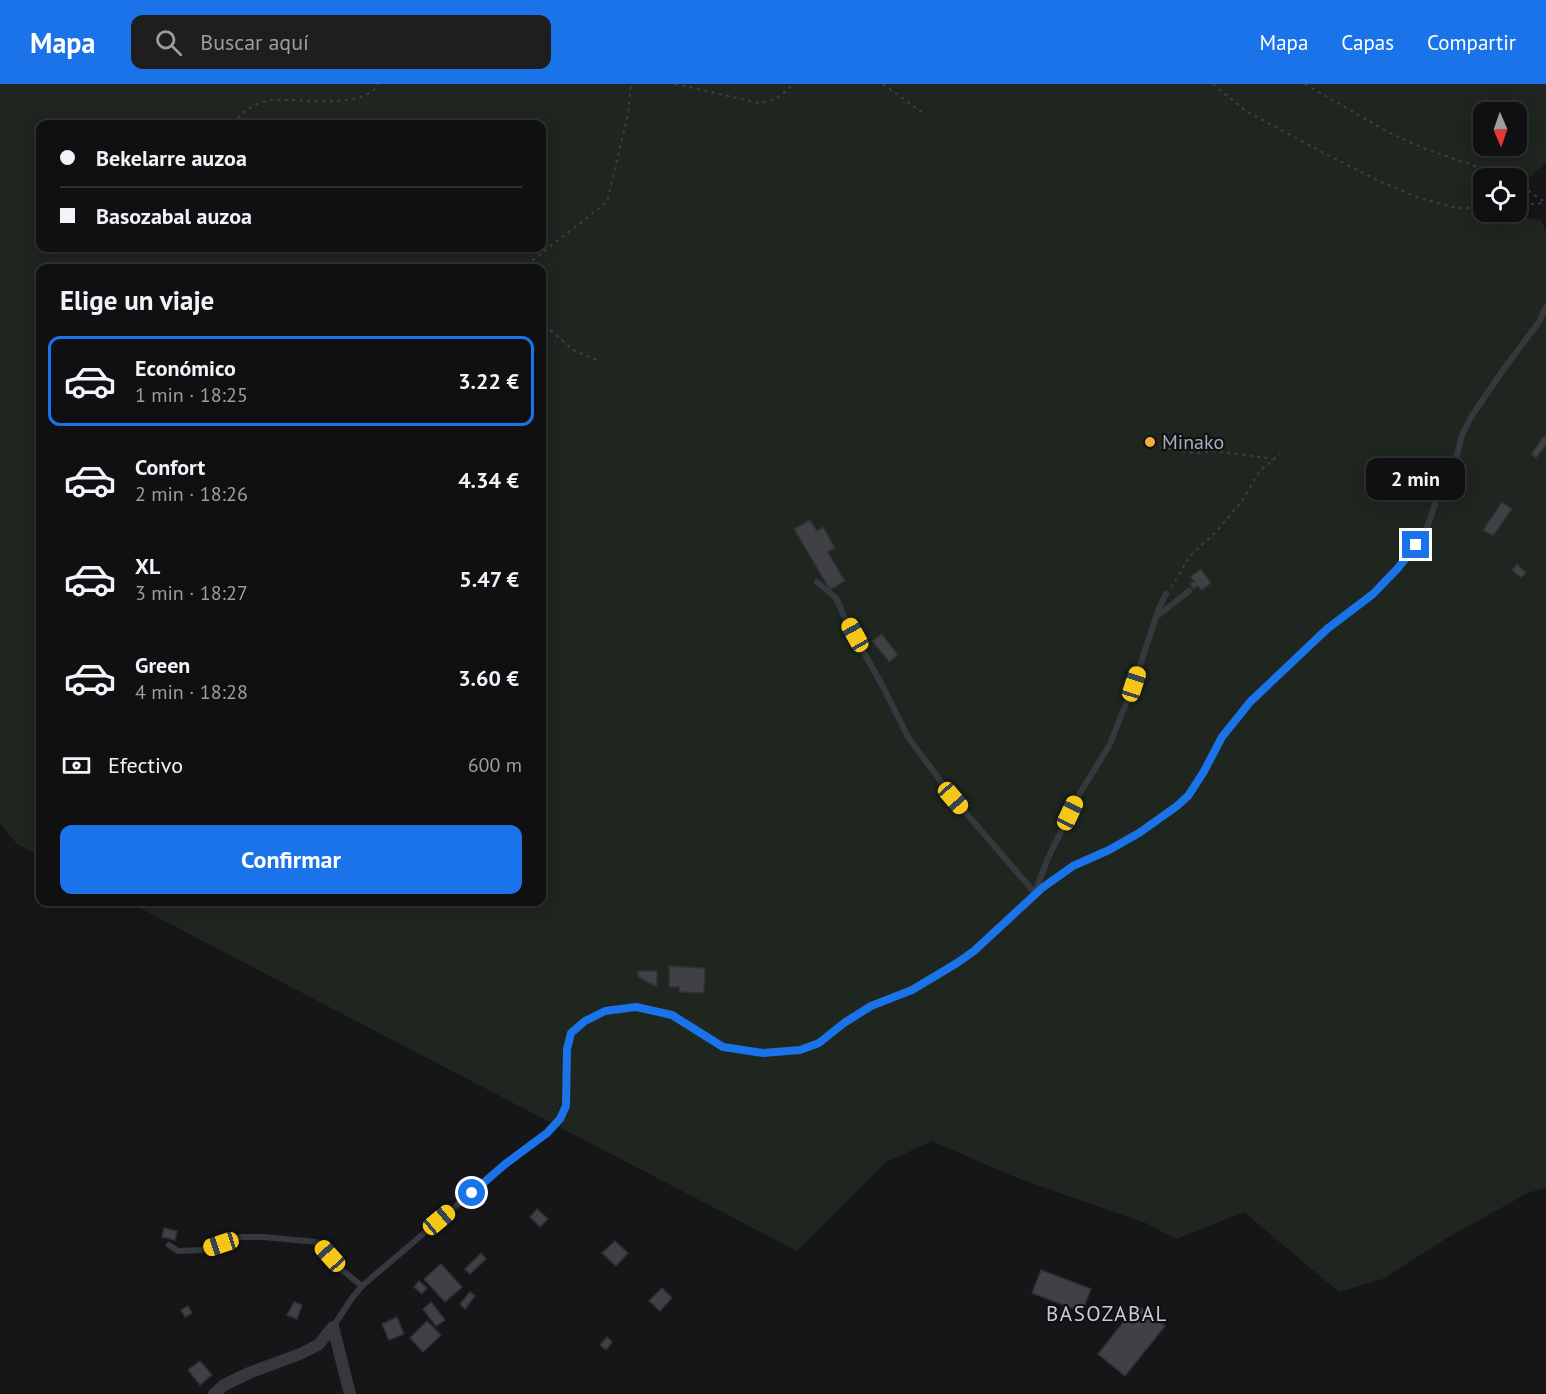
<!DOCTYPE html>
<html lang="es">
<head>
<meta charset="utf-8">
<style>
  :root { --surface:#101012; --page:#1e1e20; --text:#f1f3f6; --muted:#9c9d9f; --line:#303032; --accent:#1a73e8 }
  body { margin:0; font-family:"PT Sans",sans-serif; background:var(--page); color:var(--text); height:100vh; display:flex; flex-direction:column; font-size:22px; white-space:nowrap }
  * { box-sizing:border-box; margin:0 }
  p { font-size:20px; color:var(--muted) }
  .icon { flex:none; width:33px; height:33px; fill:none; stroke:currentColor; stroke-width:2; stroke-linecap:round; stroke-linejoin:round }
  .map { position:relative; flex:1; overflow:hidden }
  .side { position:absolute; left:36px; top:180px; width:510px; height:642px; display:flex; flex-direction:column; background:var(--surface); border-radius:12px; box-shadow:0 3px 15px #0003,0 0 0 2px var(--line) }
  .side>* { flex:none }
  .top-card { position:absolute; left:36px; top:36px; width:510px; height:132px; border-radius:12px; box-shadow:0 3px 15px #0003,0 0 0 2px var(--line); display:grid; align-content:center; height:132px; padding:0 24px; background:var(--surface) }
  .needle { width:39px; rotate:178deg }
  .buttons { position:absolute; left:1473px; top:18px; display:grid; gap:12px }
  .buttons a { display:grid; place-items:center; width:54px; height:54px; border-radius:12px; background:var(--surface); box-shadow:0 3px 15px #0003,0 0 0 2px var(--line); font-size:30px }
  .end { position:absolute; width:27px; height:27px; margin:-14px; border:8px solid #1a73e8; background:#fff; box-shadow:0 0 0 3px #fff }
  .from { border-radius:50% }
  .bubble { position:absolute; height:42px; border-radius:12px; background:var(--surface); box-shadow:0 3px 15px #0003,0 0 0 2px var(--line); font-size:20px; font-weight:600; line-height:42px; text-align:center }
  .car { position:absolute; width:18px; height:36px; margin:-18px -9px; border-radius:8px; box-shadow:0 0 4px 2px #0007; background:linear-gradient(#f5c518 24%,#345 0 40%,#f5c518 0 76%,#345 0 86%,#f5c518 0) }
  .top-card b { display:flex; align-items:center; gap:21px; height:57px; font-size:22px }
  .top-card b+b { border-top:2px solid var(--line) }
  .top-card i { width:15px; height:15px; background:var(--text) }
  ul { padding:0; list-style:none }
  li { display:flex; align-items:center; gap:18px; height:90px; margin:0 12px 9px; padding:0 12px; border:3px solid transparent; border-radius:12px }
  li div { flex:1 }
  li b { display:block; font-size:22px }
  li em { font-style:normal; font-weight:600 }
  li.on { border-color:var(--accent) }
  li>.icon { width:54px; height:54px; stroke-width:1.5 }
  h2 { padding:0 24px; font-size:27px; line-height:72px }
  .pay { display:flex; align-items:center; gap:15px; height:66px; padding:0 24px; font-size:22px }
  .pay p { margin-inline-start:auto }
  .cta { display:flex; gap:12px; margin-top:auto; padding:12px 24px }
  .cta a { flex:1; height:69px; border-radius:12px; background:var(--accent); color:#fff; font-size:24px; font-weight:600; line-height:69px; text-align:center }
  header { display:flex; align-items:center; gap:36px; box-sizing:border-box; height:84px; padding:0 30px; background:var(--accent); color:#fff }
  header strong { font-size:28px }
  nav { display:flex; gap:33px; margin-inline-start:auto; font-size:21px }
  .search { width:420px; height:54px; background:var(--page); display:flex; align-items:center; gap:15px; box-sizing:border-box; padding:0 21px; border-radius:12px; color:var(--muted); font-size:22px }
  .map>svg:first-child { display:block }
  .green { fill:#1e261f; fill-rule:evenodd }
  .building { fill:#404145; stroke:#303034; stroke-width:1.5 }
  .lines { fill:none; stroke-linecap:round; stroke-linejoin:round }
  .path { stroke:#3d3f44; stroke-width:2; stroke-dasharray:3 4.5; stroke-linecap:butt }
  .service { stroke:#37383d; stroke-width:6 }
  .minor { stroke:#37383d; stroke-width:12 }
  .route { stroke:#1a73e8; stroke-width:8 }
  .poi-dot { fill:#f2b134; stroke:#111113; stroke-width:2 }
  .labels { text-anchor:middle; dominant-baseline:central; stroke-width:4.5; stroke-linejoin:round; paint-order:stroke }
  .poi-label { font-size:20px; fill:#a8adb8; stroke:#111113; text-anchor:start }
  .neighbourhood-label { font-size:21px; letter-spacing:1.5px; fill:#c9ccd4; stroke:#111113 }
</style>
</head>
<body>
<header>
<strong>Mapa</strong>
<div class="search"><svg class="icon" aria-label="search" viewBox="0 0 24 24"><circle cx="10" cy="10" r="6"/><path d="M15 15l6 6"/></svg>Buscar aquí</div>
<nav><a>Mapa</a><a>Capas</a><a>Compartir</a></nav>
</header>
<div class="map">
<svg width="1546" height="1310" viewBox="0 0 1546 1310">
  <rect width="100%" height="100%" fill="#161618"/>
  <path class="green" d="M0 0H1546V78L1527 96 1517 113 1516 94H1484V128H1508L1506 131 1541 136 1546 148V1104L1528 1109 1447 1154 1383 1195 1339 1208 1244 1128 1176 1155 1148 1140 1012 1092 932 1057 885 1079 797 1167 128 818H542V184H40V772L17 760 0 739ZM1484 28H1516V62H1484ZM40 40H542V164H40Z"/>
  <g class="building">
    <path d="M1544 352 1546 353V361L1536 374 1531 370Z"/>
    <path d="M1502 418 1512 425 1493 452 1483 446Z"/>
    <path d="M810 436 817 447 823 443 835 464 828 468 845 497 830 506 794 445Z"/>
    <path d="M1517 480 1526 489 1521 494 1512 486Z"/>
    <path d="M1201 485 1211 499 1202 506 1198 502 1193 505 1190 500 1194 497 1190 493Z"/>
    <path d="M882 550 898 571 889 578 872 557Z"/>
    <path d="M669 882 705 884 704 909 679 908V903H669Z"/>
    <path d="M638 887H657V903L638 893Z"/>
    <path d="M537 1125 548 1135 540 1143 530 1133Z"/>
    <path d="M164 1144 177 1147 175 1156 162 1153Z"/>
    <path d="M615 1157 628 1169 616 1182 602 1169Z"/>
    <path d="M481 1169 486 1175 470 1190 465 1185Z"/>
    <path d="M441 1180 462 1203 445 1218 424 1195Z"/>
    <path d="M1041 1186 1091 1205 1082 1228 1032 1209Z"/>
    <path d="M419 1197 427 1204 422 1210 414 1203Z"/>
    <path d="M662 1204 672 1214 660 1227 649 1217Z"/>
    <path d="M470 1208 475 1212 465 1225 460 1220Z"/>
    <path d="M294 1218 302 1221 297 1235 287 1231Z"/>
    <path d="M431 1218 445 1236 436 1242 423 1225Z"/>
    <path d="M1137 1221 1165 1242 1125 1292 1098 1270Z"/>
    <path d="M188 1222 192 1229 185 1233 181 1226Z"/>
    <path d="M397 1233 404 1250 389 1256 382 1240Z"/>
    <path d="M427 1237 441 1251 423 1268 410 1254Z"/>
    <path d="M607 1253 612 1258 606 1266 600 1261Z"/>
    <path d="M200 1277 212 1291 200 1301 188 1286Z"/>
  </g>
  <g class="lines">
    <g class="path">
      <path d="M675 0 759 19C774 18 783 11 793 0"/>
      <path d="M883 0 923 29"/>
      <path d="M1213 0 1246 27 1320 67 1379 97 1417 113 1455 124H1484"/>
      <path d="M1305 0 1386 47 1423 64 1510 94"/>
      <path d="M233 40C240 28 257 18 271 16 276 15 281 16 286 16 312 16 363 24 379 0"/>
      <path d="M1516 98 1546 119"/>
      <path d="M1516 122 1544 119"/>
      <path d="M531 184 533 176 607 118 628 30 631 0"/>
      <path d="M542 234 547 243 573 266 601 278"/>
      <path d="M1153 362 1194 369 1215 367 1267 374 1273 376"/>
      <path d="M1171 503 1190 472 1216 448 1242 417 1259 388 1280 370"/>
    </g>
    <g class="service">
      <path d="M817 498 836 514 844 532 883 603 908 653 953 714 1035 809"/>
      <path d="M1156 533 1189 507"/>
      <path d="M1035 808 1048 774 1080 709 1109 662 1134 600 1159 524 1166 510"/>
      <path d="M169 1161 178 1167 201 1166 241 1153H263L317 1158 342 1186 362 1202"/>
      <path d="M333 1243 352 1214 362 1202 504 1081 547 1049 559 1035 566 1022 567 965 571 949 585 937 605 927 636 923 672 931 723 963 763 969 800 966 819 959 844 940 871 922 912 906 956 879 974 867 1042 803 1073 782 1109 766 1139 749 1177 722 1188 712 1203 689 1222 653 1250 618 1327 545 1373 510 1398 484 1416 461 1426 447 1437 414 1457 371 1462 351 1471 333 1503 286 1539 238 1546 223"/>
    </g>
    <g class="minor">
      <path d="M333 1243 350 1310"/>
      <path d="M214 1310 224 1301 249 1289 300 1270 318 1261 333 1243"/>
    </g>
  </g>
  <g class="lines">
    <path class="route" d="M472 1109 504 1081 547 1049 560 1035 566 1022 567 965 571 949 585 937 605 927 636 923 672 931 723 963 763 969 800 966 819 959 844 939 871 922 912 906 957 879 974 867 1042 804 1073 782 1109 766 1139 749 1177 722 1188 712 1203 689 1222 653 1250 618 1327 545 1373 510 1398 484 1416 461"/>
  </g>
  <circle class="poi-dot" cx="1150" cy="358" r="6"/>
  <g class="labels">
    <g class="poi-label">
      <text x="1162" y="358">Minako</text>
    </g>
    <g class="neighbourhood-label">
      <text x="1107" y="1229">BASOZABAL</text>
    </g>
  </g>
</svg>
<div class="buttons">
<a><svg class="needle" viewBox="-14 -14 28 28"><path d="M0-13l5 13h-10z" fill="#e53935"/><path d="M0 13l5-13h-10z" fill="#9c9d9f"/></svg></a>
<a><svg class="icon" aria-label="locate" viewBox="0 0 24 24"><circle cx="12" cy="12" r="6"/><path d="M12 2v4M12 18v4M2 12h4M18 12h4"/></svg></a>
</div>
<i class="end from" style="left:472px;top:1109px"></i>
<i class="end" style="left:1416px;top:461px"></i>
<div class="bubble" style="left:1366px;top:374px;width:99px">2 min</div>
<i class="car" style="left:855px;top:551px;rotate:331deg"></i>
<i class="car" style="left:1134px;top:600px;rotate:18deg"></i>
<i class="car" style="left:953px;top:714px;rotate:139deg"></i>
<i class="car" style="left:1070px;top:729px;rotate:25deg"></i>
<i class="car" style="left:439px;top:1136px;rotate:50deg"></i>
<i class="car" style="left:221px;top:1160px;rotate:252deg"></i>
<i class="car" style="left:330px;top:1172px;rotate:318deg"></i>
<div class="top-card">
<b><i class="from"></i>Bekelarre auzoa</b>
<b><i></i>Basozabal auzoa</b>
</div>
<section class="side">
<h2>Elige un viaje</h2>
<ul>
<li class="on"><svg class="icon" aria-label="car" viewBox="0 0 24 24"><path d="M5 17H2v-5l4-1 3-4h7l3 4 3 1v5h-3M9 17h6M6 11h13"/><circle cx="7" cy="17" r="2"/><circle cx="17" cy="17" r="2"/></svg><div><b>Económico</b><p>1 min · 18:25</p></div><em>3.22 €</em></li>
<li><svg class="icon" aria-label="car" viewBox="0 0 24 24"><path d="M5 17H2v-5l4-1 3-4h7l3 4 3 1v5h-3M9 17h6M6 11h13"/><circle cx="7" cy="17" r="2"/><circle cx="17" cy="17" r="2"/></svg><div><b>Confort</b><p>2 min · 18:26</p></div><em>4.34 €</em></li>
<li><svg class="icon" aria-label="car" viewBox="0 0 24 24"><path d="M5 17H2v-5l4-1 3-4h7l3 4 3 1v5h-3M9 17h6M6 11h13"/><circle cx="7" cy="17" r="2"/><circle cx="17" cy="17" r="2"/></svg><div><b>XL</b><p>3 min · 18:27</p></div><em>5.47 €</em></li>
<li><svg class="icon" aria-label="car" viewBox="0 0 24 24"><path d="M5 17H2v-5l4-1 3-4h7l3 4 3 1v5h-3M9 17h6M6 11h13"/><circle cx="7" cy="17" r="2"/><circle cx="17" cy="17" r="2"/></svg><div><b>Green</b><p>4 min · 18:28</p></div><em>3.60 €</em></li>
</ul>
<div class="pay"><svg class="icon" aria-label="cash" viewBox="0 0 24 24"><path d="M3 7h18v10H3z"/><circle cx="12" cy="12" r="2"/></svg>Efectivo<p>600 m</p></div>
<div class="cta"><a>Confirmar</a></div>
</section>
</div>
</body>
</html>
